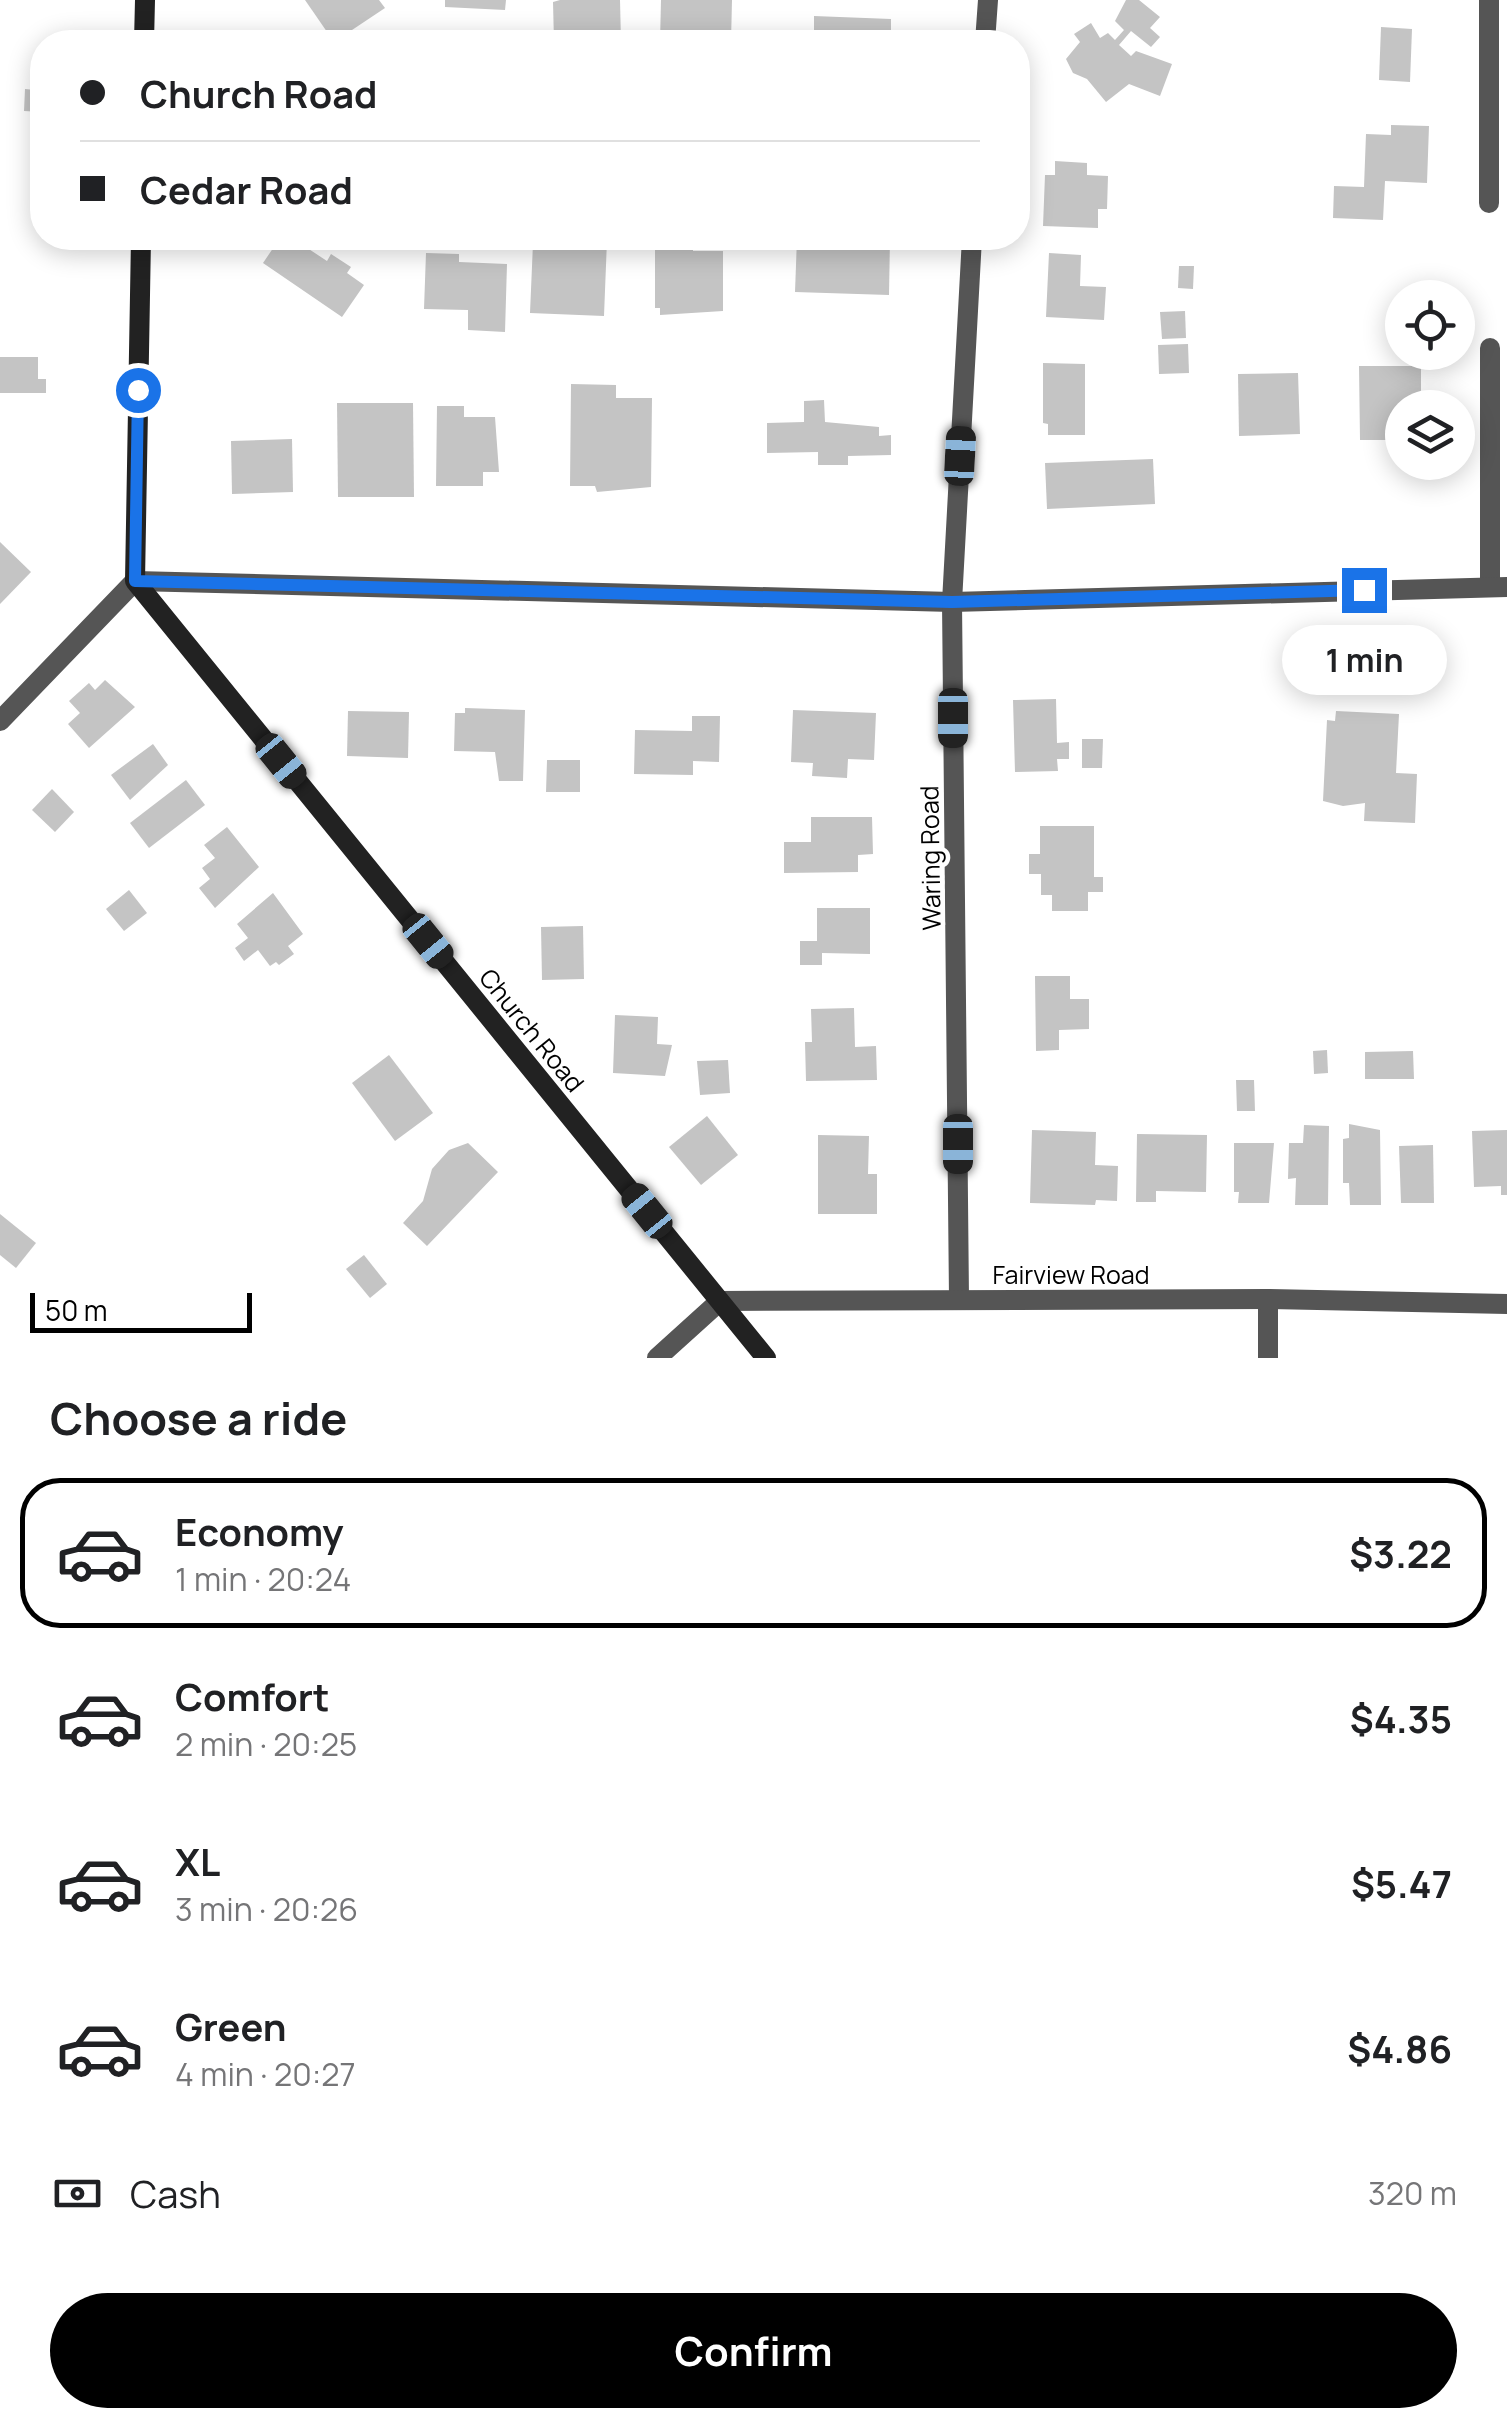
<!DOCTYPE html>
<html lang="en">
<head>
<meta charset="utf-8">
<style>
  :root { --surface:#fff; --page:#f6f6f6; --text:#202124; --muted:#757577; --line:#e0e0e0; --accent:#000 }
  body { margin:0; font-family:Manrope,sans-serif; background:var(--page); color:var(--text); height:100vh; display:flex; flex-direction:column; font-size:38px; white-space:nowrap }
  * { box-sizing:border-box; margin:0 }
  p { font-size:32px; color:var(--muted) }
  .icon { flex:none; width:55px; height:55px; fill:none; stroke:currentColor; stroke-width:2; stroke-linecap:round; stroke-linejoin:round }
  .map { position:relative; height:1358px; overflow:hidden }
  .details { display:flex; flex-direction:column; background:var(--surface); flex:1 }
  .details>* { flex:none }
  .hud { position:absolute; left:30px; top:30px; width:1000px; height:220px; border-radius:40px; box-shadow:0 5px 25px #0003; display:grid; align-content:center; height:220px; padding:0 50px; background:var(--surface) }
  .tools { position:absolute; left:1385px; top:280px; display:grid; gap:20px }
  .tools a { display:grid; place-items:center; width:90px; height:90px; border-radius:50%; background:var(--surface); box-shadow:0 5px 25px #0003; font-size:50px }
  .scale { position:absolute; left:30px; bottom:25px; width:222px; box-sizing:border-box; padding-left:10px; border:5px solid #000; border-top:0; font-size:28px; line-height:35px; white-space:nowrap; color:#000; -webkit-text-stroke:8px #fff; paint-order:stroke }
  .end { position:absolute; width:45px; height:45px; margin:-22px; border:12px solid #1a73e8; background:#fff; box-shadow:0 0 0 5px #fff }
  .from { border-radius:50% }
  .bubble { position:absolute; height:70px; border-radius:35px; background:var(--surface); box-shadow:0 5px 25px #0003; font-size:32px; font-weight:700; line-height:70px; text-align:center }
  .car { position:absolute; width:30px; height:60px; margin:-30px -15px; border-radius:12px; box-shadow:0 0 8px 2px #0007; background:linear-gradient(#222 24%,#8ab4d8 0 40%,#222 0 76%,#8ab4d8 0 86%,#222 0) }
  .hud b { display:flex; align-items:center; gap:35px; height:95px; font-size:38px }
  .hud b+b { border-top:2px solid var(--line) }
  .hud i { width:25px; height:25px; background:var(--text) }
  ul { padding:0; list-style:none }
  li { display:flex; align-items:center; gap:30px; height:150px; margin:0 20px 15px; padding:0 30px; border:5px solid transparent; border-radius:40px }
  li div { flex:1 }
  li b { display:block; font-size:38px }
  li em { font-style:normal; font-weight:700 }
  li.on { border-color:var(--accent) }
  li>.icon { width:90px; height:90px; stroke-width:1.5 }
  h2 { padding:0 50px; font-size:45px; line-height:120px }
  .pay { display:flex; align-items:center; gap:25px; height:110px; padding:0 50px; font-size:38px }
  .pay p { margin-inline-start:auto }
  .cta { display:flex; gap:20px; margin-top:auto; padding:20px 50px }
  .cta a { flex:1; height:115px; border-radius:60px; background:var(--accent); color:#fff; font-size:40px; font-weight:700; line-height:115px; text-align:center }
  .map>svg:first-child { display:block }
  .building { fill:#c4c4c4 }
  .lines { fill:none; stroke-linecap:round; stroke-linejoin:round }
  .street { stroke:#555; stroke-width:20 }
  .secondary { stroke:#222; stroke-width:20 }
  .route { stroke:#1a73e8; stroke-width:12 }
  .labels { text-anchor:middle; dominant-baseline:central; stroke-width:9; stroke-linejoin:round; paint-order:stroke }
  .street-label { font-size:25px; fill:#000; stroke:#fff }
</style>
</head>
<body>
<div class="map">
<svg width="1507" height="1358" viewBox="0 0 1507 1358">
  <rect width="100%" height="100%" fill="#fff"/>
  <g class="building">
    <path d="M305 0H379L385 8 334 42Z"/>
    <path d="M445 0H506L505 10 445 7Z"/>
    <path d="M560 0H620L621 42H554L553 2Z"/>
    <path d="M661 0H732L731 42H660Z"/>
    <path d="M1126 0H1139L1160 17 1150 28 1160 37 1151 47 1131 31 1119 45 1131 56 1136 51 1172 64 1160 96 1129 84 1106 102 1087 79 1073 73 1066 59 1080 42 1074 34 1091 23 1100 38 1108 33 1115 40 1124 30 1115 21Z"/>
    <path d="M814 16 891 19V42H814Z"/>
    <path d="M1381 27 1412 29 1410 82 1379 80Z"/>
    <path d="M37 64H42V112L24 111 25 89 35 90Z"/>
    <path d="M1391 125 1429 126 1427 183 1385 181 1383 220 1333 218 1334 186 1364 187 1366 134 1391 135Z"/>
    <path d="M1055 161 1087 163V175L1108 176 1107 209H1098V228L1043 226 1045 175H1055Z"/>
    <path d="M280 238H292L327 261 331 254 351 267 347 273 364 285 342 317 263 263Z"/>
    <path d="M655 238H693V251H723V311L660 315V308H655Z"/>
    <path d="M797 238H890L889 295 795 292Z"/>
    <path d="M592 240H607L604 316 530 313 533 243 592 246Z"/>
    <path d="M426 253 459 254V262L507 264 505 332 468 330V310L424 309Z"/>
    <path d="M1049 253 1081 255 1080 286 1106 287 1104 320 1046 317Z"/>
    <path d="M1179 266H1194L1193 289 1178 288Z"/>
    <path d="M1185 311 1186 338 1162 339 1160 312Z"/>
    <path d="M1188 344 1189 373 1159 374 1158 345Z"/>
    <path d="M0 357H38V379H46V393H0Z"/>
    <path d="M1043 363 1085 364V435H1048V424L1043 423Z"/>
    <path d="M1359 366H1421V408H1402V440H1360Z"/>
    <path d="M1298 373 1300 434 1239 436 1238 374Z"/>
    <path d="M571 384 616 385V398H652L651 487 597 492 595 486H570Z"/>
    <path d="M824 400 825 422 879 427V436L891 435V455L848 456V465H818V452L767 453V423L804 422V401Z"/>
    <path d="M337 403H413L414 497H338Z"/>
    <path d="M437 406H464V417H495L499 472H483V486H436Z"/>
    <path d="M292 439 293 492 232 494 231 441Z"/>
    <path d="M1153 459 1155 504 1047 509 1045 463Z"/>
    <path d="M0 542 31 572 0 604Z"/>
    <path d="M105 680 135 707 89 748 68 724 80 713 69 701 89 683 95 690Z"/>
    <path d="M1056 699 1057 743 1069 742V759H1057L1058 771 1015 772 1013 700Z"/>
    <path d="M465 708 525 710 523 781H499L495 752 454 751 455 713H465Z"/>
    <path d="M793 710 876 713 874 760 848 759 847 778 812 776 813 763 791 762Z"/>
    <path d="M348 711 409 712 408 758 347 756Z"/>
    <path d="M1336 711 1399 714 1396 773 1417 774 1415 823 1364 821 1365 803 1343 806 1323 801 1327 720 1335 721Z"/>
    <path d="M692 716H720L719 762 693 761V775L634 774 635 730 692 731Z"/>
    <path d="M1082 739H1103L1102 768H1082Z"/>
    <path d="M153 744 168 765 130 800 111 775Z"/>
    <path d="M547 760H580V792H546Z"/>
    <path d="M186 780 205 805 149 848 130 823Z"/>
    <path d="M52 789 74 812 55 832 32 810Z"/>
    <path d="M811 817H872L873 854 858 855V872L784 873V842H811Z"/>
    <path d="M1040 826H1094V877H1103V892H1088V911H1052V895H1041V874H1029V854H1040Z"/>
    <path d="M227 827 259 867 215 908 199 888 210 879 202 868 215 858 204 845Z"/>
    <path d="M129 890 147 913 124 931 106 909Z"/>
    <path d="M273 893 303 934 288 946 294 954 279 965 276 962 270 966 258 950 244 961 235 948 248 938 237 924Z"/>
    <path d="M817 908H870V954L822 953V965H800V941H817Z"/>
    <path d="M583 926 584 979 542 980 541 927Z"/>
    <path d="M1035 976H1070V999H1089V1029L1059 1030V1050L1036 1051Z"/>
    <path d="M854 1008 855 1047 876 1046 877 1080 806 1081 805 1042H812L811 1009Z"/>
    <path d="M615 1015 658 1017 657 1044 672 1045 665 1076 613 1073Z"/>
    <path d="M1327 1050 1328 1073 1314 1074 1313 1051Z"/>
    <path d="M1413 1051 1414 1079H1365V1052Z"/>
    <path d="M389 1055 433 1113 395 1141 352 1083Z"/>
    <path d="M728 1060 730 1093 700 1095 697 1061Z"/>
    <path d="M1236 1080H1254L1255 1111H1237Z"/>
    <path d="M707 1116 738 1155 701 1185 669 1147Z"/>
    <path d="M1349 1124 1380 1130 1381 1205H1350L1349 1183H1343V1139L1349 1138Z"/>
    <path d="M1304 1125 1329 1126 1328 1205H1295L1296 1178 1288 1179 1289 1143H1303Z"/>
    <path d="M1032 1130 1096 1132 1095 1165 1118 1166 1117 1201 1096 1200 1095 1205 1030 1203Z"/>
    <path d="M1507 1130V1195H1501V1186L1474 1187 1472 1131Z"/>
    <path d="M1137 1134 1207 1135 1206 1192 1156 1191V1202H1136Z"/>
    <path d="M818 1135 869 1136 868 1174H877V1214H818Z"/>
    <path d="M468 1143 498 1172 427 1246 403 1223 423 1201 432 1169 449 1150Z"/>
    <path d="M1234 1143H1274L1269 1203H1238L1239 1192H1234Z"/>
    <path d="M1433 1145 1434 1203H1401L1399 1146Z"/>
    <path d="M0 1214 36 1243 16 1268 0 1255Z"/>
    <path d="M364 1255 387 1284 370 1298 346 1269Z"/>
  </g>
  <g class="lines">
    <g class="street">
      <path d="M1489 0V203"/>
      <path d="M985 42 988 0"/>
      <path d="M1490 348V587"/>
      <path d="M0 721 135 581 952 602 1507 587"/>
      <path d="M959 1299 952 602 972 238"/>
      <path d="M1268 1299V1358"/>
      <path d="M657 1358 720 1301 1268 1299 1507 1304"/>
    </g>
    <g class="secondary">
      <path d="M144 42 145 0"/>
      <path d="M141 238 135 581 766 1358"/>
    </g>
  </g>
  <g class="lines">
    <path class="route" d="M138 390 135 581 952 602 1364 590"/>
  </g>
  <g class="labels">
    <g class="street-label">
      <text transform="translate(930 858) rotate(-91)">Waring Road</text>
      <text transform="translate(532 1030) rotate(51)">Church Road</text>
      <text x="1071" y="1274">Fairview Road</text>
    </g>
  </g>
</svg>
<div class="tools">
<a><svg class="icon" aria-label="locate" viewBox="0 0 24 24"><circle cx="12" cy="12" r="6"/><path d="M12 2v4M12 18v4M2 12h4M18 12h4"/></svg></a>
<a><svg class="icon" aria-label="layers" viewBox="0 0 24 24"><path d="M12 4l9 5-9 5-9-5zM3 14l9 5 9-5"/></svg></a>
</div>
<div class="scale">50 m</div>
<i class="end from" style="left:138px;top:390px"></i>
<i class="end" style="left:1364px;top:590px"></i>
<div class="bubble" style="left:1282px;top:625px;width:165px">1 min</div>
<i class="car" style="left:960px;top:456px;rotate:3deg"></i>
<i class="car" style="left:953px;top:718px;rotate:180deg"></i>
<i class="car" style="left:281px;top:761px;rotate:141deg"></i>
<i class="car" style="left:428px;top:941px;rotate:141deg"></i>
<i class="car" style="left:958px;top:1144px;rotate:180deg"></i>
<i class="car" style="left:647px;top:1211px;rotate:321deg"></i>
<div class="hud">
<b><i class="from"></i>Church Road</b>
<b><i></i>Cedar Road</b>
</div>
</div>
<section class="details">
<h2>Choose a ride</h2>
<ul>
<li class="on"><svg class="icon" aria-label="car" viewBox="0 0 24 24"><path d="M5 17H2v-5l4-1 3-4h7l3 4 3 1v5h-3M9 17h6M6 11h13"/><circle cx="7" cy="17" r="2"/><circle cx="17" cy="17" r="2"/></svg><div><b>Economy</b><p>1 min · 20:24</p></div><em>$3.22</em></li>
<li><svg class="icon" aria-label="car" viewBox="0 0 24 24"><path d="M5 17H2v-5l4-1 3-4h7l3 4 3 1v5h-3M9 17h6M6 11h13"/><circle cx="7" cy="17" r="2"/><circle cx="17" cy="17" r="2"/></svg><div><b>Comfort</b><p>2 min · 20:25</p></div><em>$4.35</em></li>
<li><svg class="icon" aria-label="car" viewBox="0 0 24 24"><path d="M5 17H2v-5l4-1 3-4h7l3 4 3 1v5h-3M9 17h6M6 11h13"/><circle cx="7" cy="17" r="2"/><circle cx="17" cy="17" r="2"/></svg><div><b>XL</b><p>3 min · 20:26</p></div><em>$5.47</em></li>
<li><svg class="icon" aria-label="car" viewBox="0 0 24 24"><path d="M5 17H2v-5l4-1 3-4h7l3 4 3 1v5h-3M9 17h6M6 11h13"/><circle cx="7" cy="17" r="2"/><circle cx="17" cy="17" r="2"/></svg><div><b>Green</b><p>4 min · 20:27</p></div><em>$4.86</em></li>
</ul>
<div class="pay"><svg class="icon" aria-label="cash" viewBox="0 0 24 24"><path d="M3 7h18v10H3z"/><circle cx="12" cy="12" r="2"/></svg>Cash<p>320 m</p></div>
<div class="cta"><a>Confirm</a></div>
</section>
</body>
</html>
